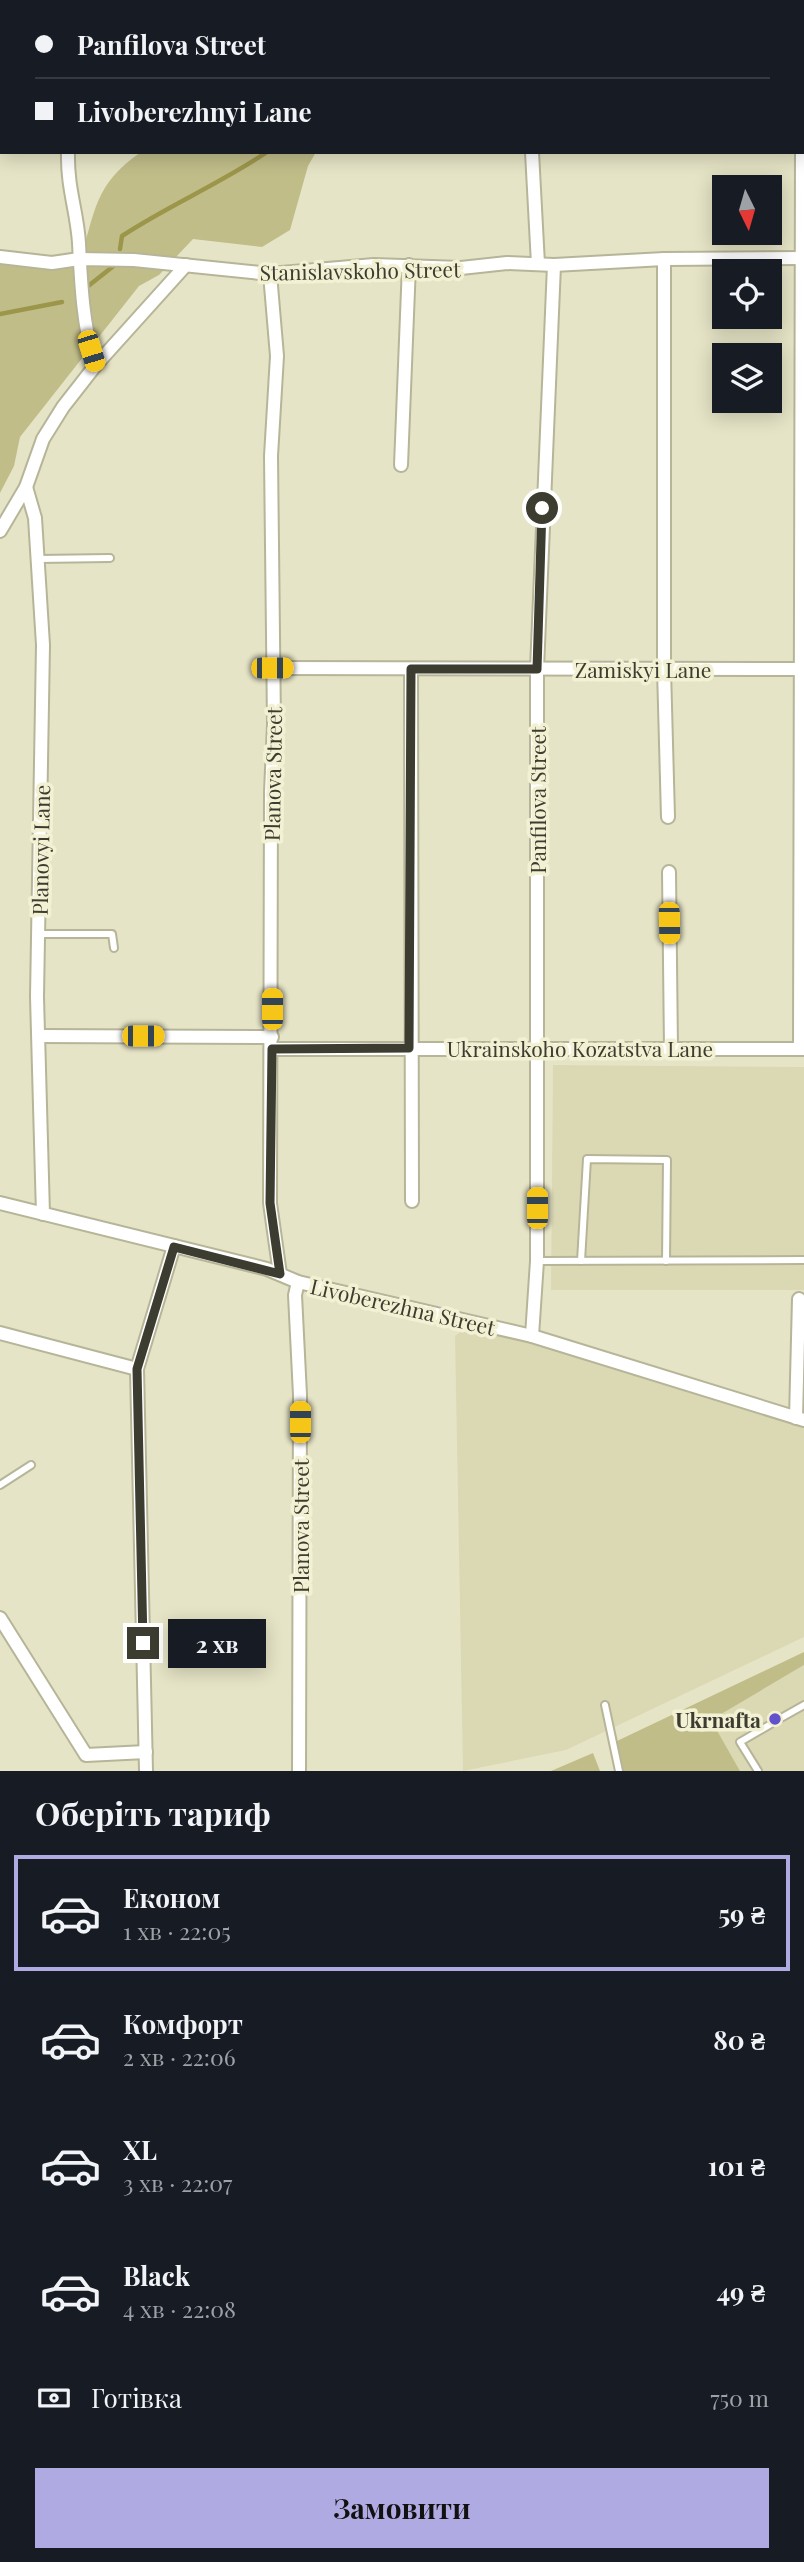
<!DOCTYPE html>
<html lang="uk">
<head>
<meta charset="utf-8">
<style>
  :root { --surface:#171b24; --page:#242831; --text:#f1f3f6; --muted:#9ea1a6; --line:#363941; --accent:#b0aae2 }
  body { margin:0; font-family:"Playfair Display",serif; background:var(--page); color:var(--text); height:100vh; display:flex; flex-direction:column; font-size:26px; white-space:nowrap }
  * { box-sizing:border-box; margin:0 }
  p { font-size:23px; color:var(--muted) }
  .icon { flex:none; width:38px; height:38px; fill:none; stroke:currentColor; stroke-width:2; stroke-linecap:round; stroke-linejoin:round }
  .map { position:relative; height:1771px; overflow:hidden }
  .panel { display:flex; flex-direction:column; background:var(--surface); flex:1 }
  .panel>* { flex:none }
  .top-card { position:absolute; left:0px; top:0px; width:805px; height:154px; box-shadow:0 4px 18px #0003; display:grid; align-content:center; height:154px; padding:0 35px; background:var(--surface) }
  .needle { width:46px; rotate:175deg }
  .buttons { position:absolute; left:712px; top:175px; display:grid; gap:14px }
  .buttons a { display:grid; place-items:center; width:70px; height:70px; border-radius:0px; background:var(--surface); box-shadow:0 4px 18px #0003; font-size:35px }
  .end { position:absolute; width:32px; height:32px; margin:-16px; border:9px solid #3d3c30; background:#fff; box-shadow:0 0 0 4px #fff }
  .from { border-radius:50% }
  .bubble { position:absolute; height:49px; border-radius:0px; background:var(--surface); box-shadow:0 4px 18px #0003; font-size:23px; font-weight:700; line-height:49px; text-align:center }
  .car { position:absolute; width:21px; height:42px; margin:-21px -10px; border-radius:9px; box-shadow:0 0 5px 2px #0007; background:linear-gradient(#f5c518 24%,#345 0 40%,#f5c518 0 76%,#345 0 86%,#f5c518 0) }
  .top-card b { display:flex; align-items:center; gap:24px; height:66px; font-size:26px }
  .top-card b+b { border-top:2px solid var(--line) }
  .top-card i { width:18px; height:18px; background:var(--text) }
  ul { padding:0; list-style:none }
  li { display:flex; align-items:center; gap:21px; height:116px; margin:0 14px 10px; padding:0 21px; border:4px solid transparent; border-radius:0px }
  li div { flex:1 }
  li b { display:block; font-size:26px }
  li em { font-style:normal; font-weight:700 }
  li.active { border-color:var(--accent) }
  li>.icon { width:63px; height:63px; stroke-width:1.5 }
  h2 { padding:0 35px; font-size:32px; line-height:84px }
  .pay { display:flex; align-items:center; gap:18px; height:77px; padding:0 35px; font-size:26px }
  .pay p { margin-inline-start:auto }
  .primary-button { display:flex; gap:14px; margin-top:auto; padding:14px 35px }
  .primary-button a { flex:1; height:80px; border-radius:0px; background:var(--accent); color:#111; font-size:28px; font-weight:700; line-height:80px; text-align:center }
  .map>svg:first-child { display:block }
  .built { fill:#dbd9b4 }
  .green { fill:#c1bd89 }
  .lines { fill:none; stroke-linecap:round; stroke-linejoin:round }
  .stream { stroke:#9c964b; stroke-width:4.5 }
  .service-casing { stroke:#b6b598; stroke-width:10 }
  .minor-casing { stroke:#b6b598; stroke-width:16 }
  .service { stroke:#fff; stroke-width:6 }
  .minor { stroke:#fff; stroke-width:12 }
  .route { stroke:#3d3c30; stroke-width:9 }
  .poi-dot { fill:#6151ca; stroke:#f3f1d3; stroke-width:2.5 }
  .labels { text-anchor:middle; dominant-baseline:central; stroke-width:7; stroke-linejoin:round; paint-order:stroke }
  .street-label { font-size:21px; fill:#3d3c30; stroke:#f3f1d3 }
  .poi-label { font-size:21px; font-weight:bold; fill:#3d3c30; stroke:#f3f1d3; text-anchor:end }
</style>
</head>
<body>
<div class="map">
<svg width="804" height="1771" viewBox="0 0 804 1771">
  <rect width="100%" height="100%" fill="#e6e4c6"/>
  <g class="built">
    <path d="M553 1065 804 1067V1290H551Z"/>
    <path d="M469 1325 804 1424V1637L566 1750 463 1771 455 1336Z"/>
    <path d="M804 1665V1771H740L710 1720Z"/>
  </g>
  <g class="green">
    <path d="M141 152H316L308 166 290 230 262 247 193 239 159 275 139 286 20 437 14 466 0 493V258L66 265 82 255C96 206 97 183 141 152Z"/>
    <path d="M804 1652V1665L711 1720 740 1771H621L617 1741Z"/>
    <path d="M593 1753 600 1771H551Z"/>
  </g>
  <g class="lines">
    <g class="stream">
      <path d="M489 2 491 0"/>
      <path d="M120 249 122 236C169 205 220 184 267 152"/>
      <path d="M87 287 116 264"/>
      <path d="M0 314 62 302"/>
    </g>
    <defs>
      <g id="service">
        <path d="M600 0 601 2"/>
        <path d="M38 559 110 558"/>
        <path d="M38 934H112L114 948"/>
        <path d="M537 1261 804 1260"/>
        <path d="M581 1261 587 1159 667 1160 666 1261"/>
        <path d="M0 1485 31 1465"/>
        <path d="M605 1705 619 1771"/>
        <path d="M781 1718 804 1705"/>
        <path d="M758 1771 740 1742 771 1724"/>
      </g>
      <g id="minor">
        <path d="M327 0V2"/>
        <path d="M525 0V2"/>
        <path d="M72 2V0"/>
        <path d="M216 2V0"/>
        <path d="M574 2 577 0"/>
        <path d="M802 2V0"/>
        <path d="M68 152C67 188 77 211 79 243 81 285 83 325 95 366"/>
        <path d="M532 152 538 264"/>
        <path d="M0 257 52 263 79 259 134 260 270 274 374 265 461 268 507 263 554 265 664 259 804 258"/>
        <path d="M664 259V669L668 817"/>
        <path d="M270 274 277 356 271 456 274 724 271 792 270 1203 280 1274"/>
        <path d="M401 465 409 265"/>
        <path d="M26 487 35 518 43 645 37 997 43 1214"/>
        <path d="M0 531 26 487 43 439 63 407 95 366 186 265"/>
        <path d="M272 668 804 669"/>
        <path d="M411 669 412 1201"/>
        <path d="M669 872 671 1049"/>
        <path d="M40 1036 272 1037"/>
        <path d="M272 1049H804"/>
        <path d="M800 1049 802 152"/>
        <path d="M0 1203 267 1269 298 1282 532 1336 804 1420"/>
        <path d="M298 1282 295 1295 300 1395 299 1771"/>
        <path d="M0 1333 137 1369"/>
        <path d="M532 1336 537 1261V669L554 265"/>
        <path d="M796 1418 799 1299"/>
        <path d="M0 1618 86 1755 146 1752"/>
        <path d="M146 1771 137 1369 174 1246"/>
      </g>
    </defs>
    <use href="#service" class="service-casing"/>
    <use href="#minor" class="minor-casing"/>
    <use href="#service" class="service"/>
    <use href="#minor" class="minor"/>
  </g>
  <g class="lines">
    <path class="route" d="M143 1643 137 1369 174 1247 280 1274 270 1203 272 1049 409 1048 411 669H537L542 508"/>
  </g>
  <circle class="poi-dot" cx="775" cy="1719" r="7"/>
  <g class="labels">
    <g class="street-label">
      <text transform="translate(360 270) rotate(-1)">Stanislavskoho Street</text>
      <text x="643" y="669">Zamiskyi Lane</text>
      <text transform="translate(272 774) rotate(-89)">Planova Street</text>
      <text transform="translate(537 800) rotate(-90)">Panfilova Street</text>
      <text transform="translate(40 850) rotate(-89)">Planovyi Lane</text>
      <text x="580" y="1048">Ukrainskoho Kozatstva Lane</text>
      <text transform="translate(403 1306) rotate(13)">Livoberezhna Street</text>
      <text transform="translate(300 1526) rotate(-90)">Planova Street</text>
    </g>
    <g class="poi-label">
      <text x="761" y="1719">Ukrnafta</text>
    </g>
  </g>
</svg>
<div class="buttons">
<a><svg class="needle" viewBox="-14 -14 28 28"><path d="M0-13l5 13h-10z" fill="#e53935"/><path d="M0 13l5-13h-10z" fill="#9ea1a6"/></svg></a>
<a><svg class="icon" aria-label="locate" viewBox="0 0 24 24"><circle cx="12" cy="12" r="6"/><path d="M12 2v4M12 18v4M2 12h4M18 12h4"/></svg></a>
<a><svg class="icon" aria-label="layers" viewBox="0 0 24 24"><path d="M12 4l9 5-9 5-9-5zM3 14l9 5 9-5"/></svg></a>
</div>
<i class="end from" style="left:542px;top:508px"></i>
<i class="end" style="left:143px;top:1643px"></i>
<div class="bubble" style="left:168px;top:1619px;width:98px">2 хв</div>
<i class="car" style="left:91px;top:351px;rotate:163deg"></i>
<i class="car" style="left:272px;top:668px;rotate:90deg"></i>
<i class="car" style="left:669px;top:923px;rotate:179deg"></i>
<i class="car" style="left:272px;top:1009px;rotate:0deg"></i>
<i class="car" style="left:143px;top:1036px;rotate:90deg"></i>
<i class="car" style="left:537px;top:1208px;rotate:0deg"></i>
<i class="car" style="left:300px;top:1422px;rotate:0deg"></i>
<div class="top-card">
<b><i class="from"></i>Panfilova Street</b>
<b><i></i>Livoberezhnyi Lane</b>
</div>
</div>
<section class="panel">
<h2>Оберіть тариф</h2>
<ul>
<li class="active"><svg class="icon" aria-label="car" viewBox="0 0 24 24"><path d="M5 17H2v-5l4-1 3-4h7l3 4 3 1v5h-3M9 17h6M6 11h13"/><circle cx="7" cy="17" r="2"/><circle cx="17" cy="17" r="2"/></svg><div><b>Економ</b><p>1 хв · 22:05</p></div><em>59 ₴</em></li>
<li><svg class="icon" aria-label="car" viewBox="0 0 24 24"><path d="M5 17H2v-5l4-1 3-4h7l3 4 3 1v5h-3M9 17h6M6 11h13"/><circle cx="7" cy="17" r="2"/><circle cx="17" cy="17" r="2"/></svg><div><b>Комфорт</b><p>2 хв · 22:06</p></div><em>80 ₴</em></li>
<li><svg class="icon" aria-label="car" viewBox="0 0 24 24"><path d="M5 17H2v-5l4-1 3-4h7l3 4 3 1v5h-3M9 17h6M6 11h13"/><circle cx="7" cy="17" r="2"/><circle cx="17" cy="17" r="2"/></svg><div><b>XL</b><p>3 хв · 22:07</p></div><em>101 ₴</em></li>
<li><svg class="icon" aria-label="car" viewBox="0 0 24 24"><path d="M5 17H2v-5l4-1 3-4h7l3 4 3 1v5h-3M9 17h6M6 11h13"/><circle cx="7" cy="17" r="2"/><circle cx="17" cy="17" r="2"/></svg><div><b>Black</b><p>4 хв · 22:08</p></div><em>49 ₴</em></li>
</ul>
<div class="pay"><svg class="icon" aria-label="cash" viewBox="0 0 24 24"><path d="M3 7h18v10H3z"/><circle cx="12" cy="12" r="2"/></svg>Готівка<p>750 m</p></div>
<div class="primary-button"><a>Замовити</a></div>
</section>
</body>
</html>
